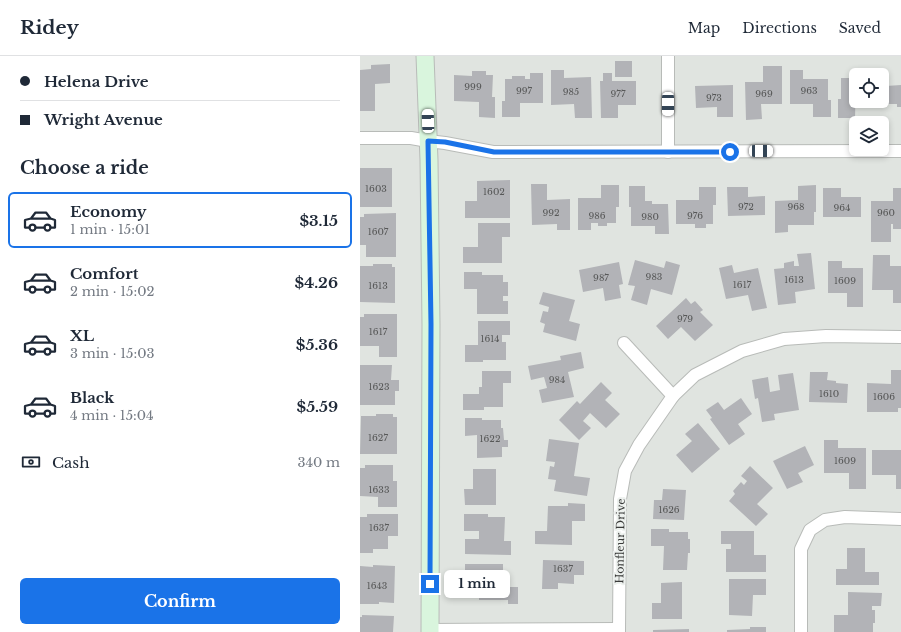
<!DOCTYPE html>
<html lang="en">
<head>
<meta charset="utf-8">
<style>
  :root { --surface:#fff; --page:#f6f6f7; --text:#1f2937; --muted:#747a83; --line:#e0e1e3; --accent:#1a73e8 }
  body { margin:0; font-family:"Libre Baskerville",serif; background:var(--page); color:var(--text); height:100vh; display:flex; flex-direction:column; font-size:15px; white-space:nowrap }
  * { box-sizing:border-box; margin:0 }
  p { font-size:13px; color:var(--muted) }
  .icon { flex:none; width:22px; height:22px; fill:none; stroke:currentColor; stroke-width:2; stroke-linecap:round; stroke-linejoin:round }
  .map { position:relative; flex:1; overflow:hidden }
  .drawer { display:flex; flex-direction:column; background:var(--surface); width:360px }
  .drawer>* { flex:none }
  .guide { display:grid; align-content:center; height:88px; padding:0 20px; background:var(--surface) }
  .buttons { position:absolute; left:489px; top:12px; display:grid; gap:8px }
  .buttons a { display:grid; place-items:center; width:40px; height:40px; border-radius:6px; background:var(--surface); box-shadow:0 2px 6px #0003; font-size:20px }
  .end { position:absolute; width:18px; height:18px; margin:-9px; border:5px solid #1a73e8; background:#fff; box-shadow:0 0 0 2px #fff }
  .from { border-radius:50% }
  .bubble { position:absolute; height:28px; border-radius:6px; background:var(--surface); box-shadow:0 2px 6px #0003; font-size:13px; font-weight:700; line-height:28px; text-align:center }
  .car { position:absolute; width:12px; height:24px; margin:-12px -6px; border-radius:5px; box-shadow:0 0 3px 1px #0007; background:linear-gradient(#fff 24%,#345 0 40%,#fff 0 76%,#345 0 86%,#fff 0) }
  .guide b { display:flex; align-items:center; gap:14px; height:38px; font-size:15px }
  .guide b+b { border-top:1px solid var(--line) }
  .guide i { width:10px; height:10px; background:var(--text) }
  ul { padding:0; list-style:none }
  li { display:flex; align-items:center; gap:12px; height:56px; margin:0 8px 6px; padding:0 12px; border:2px solid transparent; border-radius:6px }
  li div { flex:1 }
  li b { display:block; font-size:15px }
  li em { font-style:normal; font-weight:700 }
  li.current { border-color:var(--accent) }
  li>.icon { width:36px; height:36px; stroke-width:1.5 }
  h2 { padding:0 20px; font-size:18px; line-height:48px }
  .pay { display:flex; align-items:center; gap:10px; height:44px; padding:0 20px; font-size:15px }
  .pay p { margin-inline-start:auto }
  .cta { display:flex; gap:8px; margin-top:auto; padding:8px 20px }
  .cta a { flex:1; height:46px; border-radius:6px; background:var(--accent); color:#fff; font-size:16px; font-weight:700; line-height:46px; text-align:center }
  header { display:flex; align-items:center; gap:24px; box-sizing:border-box; height:56px; padding:0 20px; background:var(--surface); border-bottom:1px solid var(--line) }
  header strong { font-size:19px }
  nav { display:flex; gap:22px; margin-inline-start:auto; font-size:14px }
  main { display:flex; flex:1; min-height:0 }
  .map>svg:first-child { display:block }
  .building { fill:#b2b3b7 }
  .lines { fill:none; stroke-linecap:round; stroke-linejoin:round }
  .street-casing { stroke:#b8bbb8; stroke-width:14 }
  .secondary-casing { stroke:#b8bbb8; stroke-width:19 }
  .street { stroke:#fff; stroke-width:12 }
  .secondary { stroke:#d9f5dd; stroke-width:17 }
  .route { stroke:#1a73e8; stroke-width:5 }
  .labels { text-anchor:middle; dominant-baseline:central; stroke-width:4; stroke-linejoin:round; paint-order:stroke }
  .number-label { font-size:9px; fill:#575858 }
  .street-label { font-size:11px; fill:#393a39; stroke:#edf1ee }
</style>
</head>
<body>
<header>
<strong>Ridey</strong>
<nav><a>Map</a><a>Directions</a><a>Saved</a></nav>
</header>
<main>
<section class="drawer">
<div class="guide">
<b><i class="from"></i>Helena Drive</b>
<b><i></i>Wright Avenue</b>
</div>
<h2>Choose a ride</h2>
<ul>
<li class="current"><svg class="icon" aria-label="car" viewBox="0 0 24 24"><path d="M5 17H2v-5l4-1 3-4h7l3 4 3 1v5h-3M9 17h6M6 11h13"/><circle cx="7" cy="17" r="2"/><circle cx="17" cy="17" r="2"/></svg><div><b>Economy</b><p>1 min · 15:01</p></div><em>$3.15</em></li>
<li><svg class="icon" aria-label="car" viewBox="0 0 24 24"><path d="M5 17H2v-5l4-1 3-4h7l3 4 3 1v5h-3M9 17h6M6 11h13"/><circle cx="7" cy="17" r="2"/><circle cx="17" cy="17" r="2"/></svg><div><b>Comfort</b><p>2 min · 15:02</p></div><em>$4.26</em></li>
<li><svg class="icon" aria-label="car" viewBox="0 0 24 24"><path d="M5 17H2v-5l4-1 3-4h7l3 4 3 1v5h-3M9 17h6M6 11h13"/><circle cx="7" cy="17" r="2"/><circle cx="17" cy="17" r="2"/></svg><div><b>XL</b><p>3 min · 15:03</p></div><em>$5.36</em></li>
<li><svg class="icon" aria-label="car" viewBox="0 0 24 24"><path d="M5 17H2v-5l4-1 3-4h7l3 4 3 1v5h-3M9 17h6M6 11h13"/><circle cx="7" cy="17" r="2"/><circle cx="17" cy="17" r="2"/></svg><div><b>Black</b><p>4 min · 15:04</p></div><em>$5.59</em></li>
</ul>
<div class="pay"><svg class="icon" aria-label="cash" viewBox="0 0 24 24"><path d="M3 7h18v10H3z"/><circle cx="12" cy="12" r="2"/></svg>Cash<p>340 m</p></div>
<div class="cta"><a>Confirm</a></div>
</section>
<div class="map">
<svg width="541" height="576" viewBox="0 0 541 576">
  <rect width="100%" height="100%" fill="#e0e4e0"/>
  <g class="building">
    <rect x="255" y="5" width="17" height="16"/>
    <path d="M30 8V27L15 28V55H0V14L11 13V9Z"/>
    <path d="M403 10H422V48H401L402 63 386 64 385 26H403Z"/>
    <path d="M518 13V19H504V14Z"/>
    <path d="M191 14H204V22L231 21 232 62H215L214 48 191 49Z"/>
    <path d="M430 14H443V23H468V44H471V61H453V48H430Z"/>
    <path d="M112 15H126V19H133L132 41H135V62L119 61V46L94 45V19L112 20Z"/>
    <path d="M170 17H183V47H160V61H142V45H145V23H152V20H165V23H170Z"/>
    <path d="M243 17H252V25H276V49H258V62H241L240 25H243Z"/>
    <path d="M481 22H496L495 62H478V43H481Z"/>
    <path d="M373 29V61H357V51L336 52 335 30Z"/>
    <path d="M541 29V51H537V48H526V30Z"/>
    <rect x="0" y="112" width="32" height="39"/>
    <path d="M150 124V162H105V145H117V125Z"/>
    <path d="M171 128H187V144L210 143V174H197V168L172 169Z"/>
    <path d="M241 129H259V151H256V167H247V170H238V167H231V174H218V142H241Z"/>
    <path d="M456 129V156H454V169H428V176L415 177V145L438 144V130Z"/>
    <path d="M269 130H285V145H292V148H308L309 178H295V170H271V151H269Z"/>
    <path d="M339 131H356V149H353V168H346V172H335V168H316V144H339Z"/>
    <path d="M367 131H388V141L405 140V159L368 160Z"/>
    <path d="M463 132H481V141H501V161H463Z"/>
    <path d="M533 132H541V173H533V168H531V186H511V145H533Z"/>
    <path d="M36 157V201H6V189H0V161H4V158Z"/>
    <path d="M118 167H150V181H142V207H103V191H118Z"/>
    <path d="M451 197 455 233 435 236 436 247 418 249 414 213 424 212V207L434 205V210H439L437 198Z"/>
    <path d="M513 199H530V210H541V247H533V234H512Z"/>
    <path d="M275 204 304 212 306 205 320 209 312 239 291 233 287 249 271 244 275 230 268 229Z"/>
    <path d="M468 205H482V212H503V251H487V237H468Z"/>
    <path d="M259 206 263 228 259 229 261 242 245 245 243 232 223 236 219 214Z"/>
    <path d="M13 208H32V211H35V247L0 246V210H13Z"/>
    <path d="M372 209 374 217 398 212 407 252 392 255 388 239 366 243 359 212Z"/>
    <path d="M104 216H122V219H143V226H148V240H143V245H148V258H117V233H104Z"/>
    <path d="M183 236 215 244 209 265 220 268 216 285 183 276 185 268 180 266 183 255 188 256 189 251 179 248Z"/>
    <path d="M326 242 331 248 335 245 343 254 340 256 353 269 335 285 321 271 308 283 296 270Z"/>
    <path d="M4 258H37V301H19V290H0V261H4Z"/>
    <path d="M118 265H150V279H142V286H146V304H123V306H105V289H118Z"/>
    <path d="M221 296 224 312 208 316 214 341 182 347 179 334 187 332 184 321 171 324 168 310 201 304 200 300Z"/>
    <path d="M0 309H32L31 324H39V335H35V349H0Z"/>
    <path d="M531 314H541V352H538V356H507V327L531 328Z"/>
    <path d="M122 315H151V327H143V351H124V354H103V338H119V331H122Z"/>
    <path d="M450 316H468L467 324 476 325V327L488 328 487 347 449 346Z"/>
    <path d="M433 317 439 354 414 358 415 364 402 366 398 342 395 343 392 324 408 321 410 336 420 334 418 319Z"/>
    <path d="M241 326 252 337 245 344 260 358 246 372 230 357 223 365 231 372 219 384 199 364 217 345 220 348Z"/>
    <path d="M381 342 392 358 378 368 385 378 369 389 350 363 352 362 346 354 358 346 364 354Z"/>
    <path d="M16 358H33V361H37V398H0L1 360H16Z"/>
    <path d="M105 362H122V364H141V372H143L144 384H148V391H142V401L117 402V379L105 380Z"/>
    <path d="M338 367 360 393 332 417 316 399 332 385 325 378Z"/>
    <path d="M189 383 219 387 214 420 230 422 227 440 194 435 196 424 188 423 190 410 194 411 195 406 186 405Z"/>
    <path d="M464 384H478V392H506V433H489V417H464Z"/>
    <path d="M445 390 454 409 438 417 443 426 427 433 413 405Z"/>
    <path d="M512 394H541V433H536V419H512Z"/>
    <path d="M5 409H33V425H37V451H18V441L0 440V412H5Z"/>
    <path d="M390 410 413 432 397 448 408 458 396 470 369 445 375 438 373 435 381 426 384 429 387 425 381 420Z"/>
    <path d="M113 413H136V449H105L104 433H113Z"/>
    <path d="M303 433 326 434 324 464 293 463 294 444H302Z"/>
    <path d="M208 447 225 448V465H212V489L175 488V475H187L188 450H208Z"/>
    <path d="M7 458H38V480H28V493H13V497H0V461H7Z"/>
    <path d="M104 458H128V461H145L144 485H151V499L105 498V483H119V475H104Z"/>
    <path d="M291 473H309V476H328V483H330V497H328L327 514H303L304 490H291Z"/>
    <path d="M361 475H394V499H406V516H366V493H371V488H361Z"/>
    <path d="M487 492H505V516H519V529H476V513H487Z"/>
    <path d="M183 504 224 505V519H214V528L198 527V533H182Z"/>
    <path d="M105 508H143V531H158V548H148V544H119V523H105Z"/>
    <path d="M13 509 35 510 34 547 19 546V548H0V510L13 511Z"/>
    <path d="M369 523H406V539H393L392 560 369 559Z"/>
    <path d="M322 526V563H292V547H301V527Z"/>
    <path d="M488 536 522 537 521 550H512V554H515V567H513V576H474V559H488Z"/>
    <path d="M2 559 34 560 33 576H0V561H2Z"/>
    <path d="M390 571H406V576H367V574L390 573Z"/>
    <path d="M329 573V576H293V574Z"/>
  </g>
  <g class="lines">
    <defs>
      <g id="street">
        <path d="M308 0V96"/>
        <path d="M0 82H51L68 85 85 87 133 96 541 95"/>
        <path d="M264 287 313 340"/>
        <path d="M70 574 259 573"/>
        <path d="M259 576 260 443 265 415 279 389 313 340 335 319 382 295 424 283 466 280 541 281"/>
        <path d="M441 576V493L450 474 465 464 485 461 541 463"/>
      </g>
      <path id="secondary" d="M65 0 69 104 71 268 70 576"/>
    </defs>
    <use href="#street" class="street-casing"/>
    <use href="#secondary" class="secondary-casing"/>
    <use href="#street" class="street"/>
    <use href="#secondary" class="secondary"/>
  </g>
  <g class="lines">
    <path class="route" d="M70 528 71 268 68 85 85 86 134 96H370"/>
  </g>
  <g class="labels">
    <g class="number-label">
      <text x="113" y="30">999</text>
      <text x="164" y="34">997</text>
      <text x="449" y="34">963</text>
      <text x="211" y="35">985</text>
      <text x="258" y="37">977</text>
      <text x="404" y="37">969</text>
      <text x="354" y="41">973</text>
      <text x="16" y="132">1603</text>
      <text x="134" y="135">1602</text>
      <text x="386" y="150">972</text>
      <text x="436" y="150">968</text>
      <text x="482" y="151">964</text>
      <text x="191" y="156">992</text>
      <text x="526" y="156">960</text>
      <text x="237" y="159">986</text>
      <text x="335" y="159">976</text>
      <text x="290" y="160">980</text>
      <text x="18" y="175">1607</text>
      <text x="294" y="220">983</text>
      <text x="241" y="221">987</text>
      <text x="434" y="223">1613</text>
      <text x="485" y="224">1609</text>
      <text x="382" y="228">1617</text>
      <text x="18" y="229">1613</text>
      <text x="325" y="262">979</text>
      <text x="18" y="275">1617</text>
      <text x="130" y="282">1614</text>
      <text x="197" y="323">984</text>
      <text x="19" y="330">1623</text>
      <text x="469" y="337">1610</text>
      <text x="524" y="340">1606</text>
      <text x="18" y="381">1627</text>
      <text x="130" y="382">1622</text>
      <text x="485" y="404">1609</text>
      <text x="19" y="433">1633</text>
      <text x="309" y="453">1626</text>
      <text x="19" y="471">1637</text>
      <text x="203" y="512">1637</text>
      <text x="17" y="529">1643</text>
    </g>
    <g class="street-label">
      <text transform="translate(260 485) rotate(-89)">Honfleur Drive</text>
    </g>
  </g>
</svg>
<div class="buttons">
<a><svg class="icon" aria-label="locate" viewBox="0 0 24 24"><circle cx="12" cy="12" r="6"/><path d="M12 2v4M12 18v4M2 12h4M18 12h4"/></svg></a>
<a><svg class="icon" aria-label="layers" viewBox="0 0 24 24"><path d="M12 4l9 5-9 5-9-5zM3 14l9 5 9-5"/></svg></a>
</div>
<i class="end from" style="left:370px;top:96px"></i>
<i class="end" style="left:70px;top:528px"></i>
<div class="bubble" style="left:84px;top:514px;width:66px">1 min</div>
<i class="car" style="left:308px;top:48px;rotate:180deg"></i>
<i class="car" style="left:68px;top:65px;rotate:358deg"></i>
<i class="car" style="left:401px;top:95px;rotate:90deg"></i>
</div>
</main>
</body>
</html>
